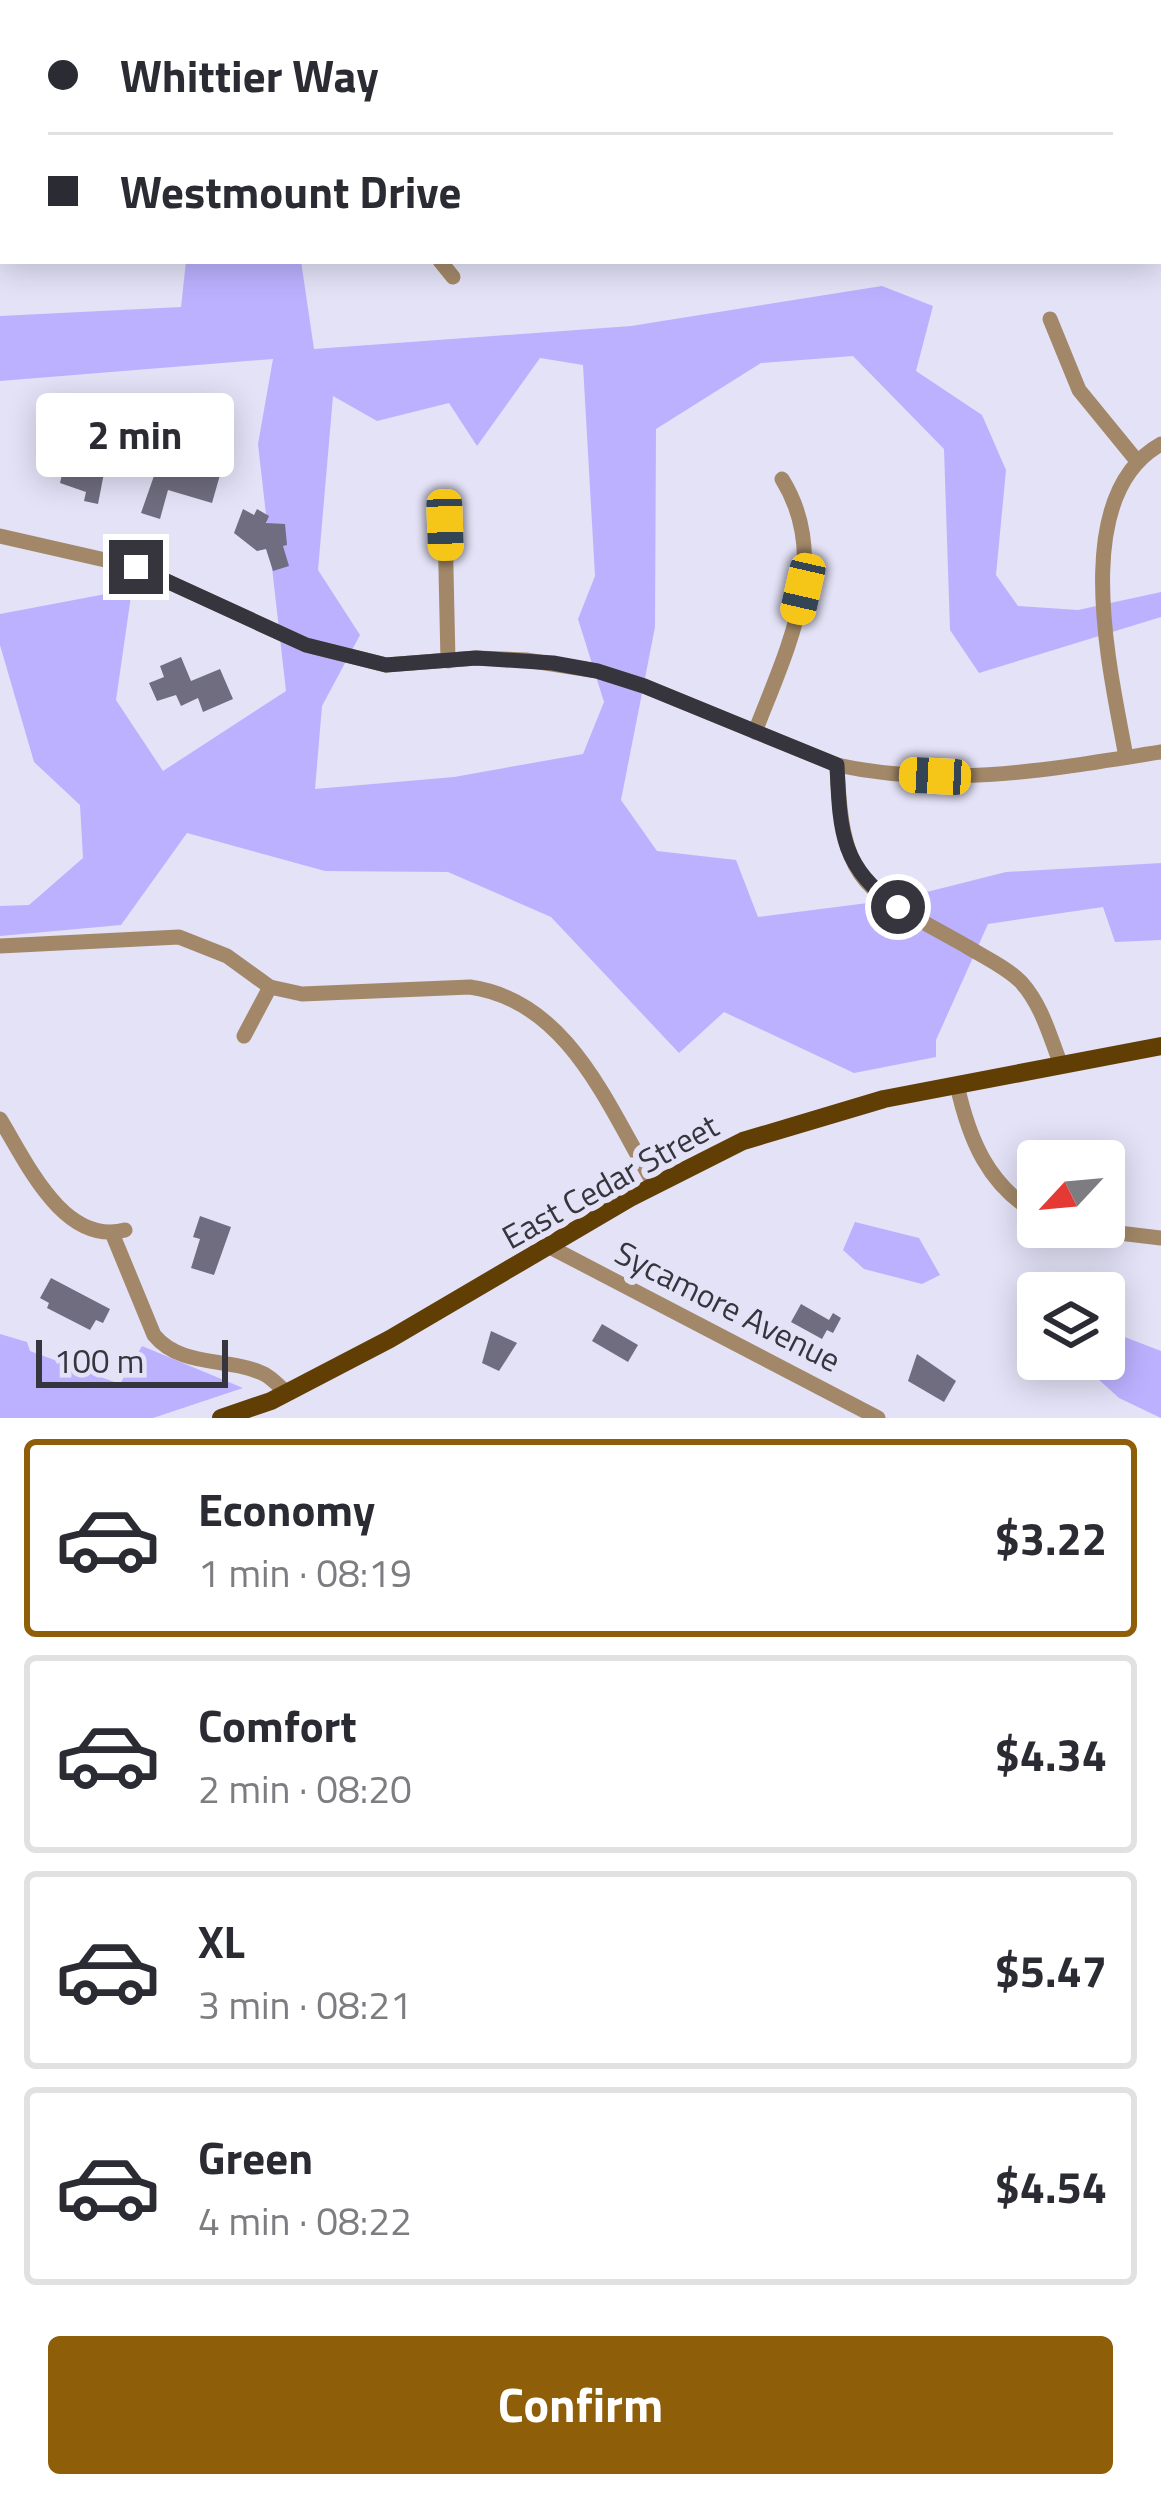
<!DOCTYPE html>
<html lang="en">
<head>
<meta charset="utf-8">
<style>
  :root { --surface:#fff; --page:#f7f7f7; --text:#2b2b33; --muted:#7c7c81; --line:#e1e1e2; --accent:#8e5e09 }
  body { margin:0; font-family:"Titillium Web",sans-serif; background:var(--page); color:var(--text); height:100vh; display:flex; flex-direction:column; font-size:45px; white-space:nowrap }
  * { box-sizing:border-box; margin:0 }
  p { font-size:39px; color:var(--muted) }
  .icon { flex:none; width:66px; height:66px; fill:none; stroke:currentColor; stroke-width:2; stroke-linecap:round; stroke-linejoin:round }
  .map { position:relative; height:1418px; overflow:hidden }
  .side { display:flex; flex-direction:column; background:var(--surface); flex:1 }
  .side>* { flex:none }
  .guide { position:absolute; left:0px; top:0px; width:1161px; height:264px; box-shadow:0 6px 30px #0003; display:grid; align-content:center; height:264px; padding:0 48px; background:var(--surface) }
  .needle { width:78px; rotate:244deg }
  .fabs { position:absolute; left:1017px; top:1140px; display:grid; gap:24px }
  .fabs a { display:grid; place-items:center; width:108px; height:108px; border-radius:12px; background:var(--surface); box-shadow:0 6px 30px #0003; font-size:60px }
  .scale { position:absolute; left:36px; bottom:30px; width:192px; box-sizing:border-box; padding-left:12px; border:6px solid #36353d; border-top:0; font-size:33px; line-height:42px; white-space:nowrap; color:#36353d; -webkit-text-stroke:9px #e4e2f7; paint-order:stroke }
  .end { position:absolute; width:54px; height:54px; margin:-27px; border:15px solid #36353d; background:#fff; box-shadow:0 0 0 6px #fff }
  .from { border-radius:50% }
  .bubble { position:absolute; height:84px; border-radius:12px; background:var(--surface); box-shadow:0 6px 30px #0003; font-size:39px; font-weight:700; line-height:84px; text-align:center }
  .car { position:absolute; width:36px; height:72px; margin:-36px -18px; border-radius:15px; box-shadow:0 0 9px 3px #0007; background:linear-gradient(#f5c518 24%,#345 0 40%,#f5c518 0 76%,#345 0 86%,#f5c518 0) }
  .guide b { display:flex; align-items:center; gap:42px; height:114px; font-size:45px }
  .guide b+b { border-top:3px solid var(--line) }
  .guide i { width:30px; height:30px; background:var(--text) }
  ul { padding:21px 0 0; list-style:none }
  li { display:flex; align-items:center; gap:36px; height:198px; margin:0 24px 18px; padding:0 24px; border:6px solid var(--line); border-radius:12px }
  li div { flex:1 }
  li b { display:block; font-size:45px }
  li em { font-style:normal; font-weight:700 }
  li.active { border-color:var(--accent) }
  li>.icon { width:108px; height:108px; stroke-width:1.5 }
  .cta { display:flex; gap:24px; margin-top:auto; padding:24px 48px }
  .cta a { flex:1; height:138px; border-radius:12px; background:var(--accent); color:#fff; font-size:48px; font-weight:700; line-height:138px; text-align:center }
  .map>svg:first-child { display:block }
  .green { fill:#bcb1ff; fill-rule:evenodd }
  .building { fill:#6f6d7f }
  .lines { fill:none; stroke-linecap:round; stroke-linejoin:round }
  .minor { stroke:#a28868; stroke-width:15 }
  .major { stroke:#613e03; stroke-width:18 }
  .route { stroke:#36353d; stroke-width:15 }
  .labels { text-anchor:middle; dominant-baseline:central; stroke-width:12; stroke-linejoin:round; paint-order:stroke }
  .street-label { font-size:33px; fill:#36353d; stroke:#e4e2f7 }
</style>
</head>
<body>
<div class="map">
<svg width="1161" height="1418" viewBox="0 0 1161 1418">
  <rect width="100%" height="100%" fill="#e4e2f7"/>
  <g class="green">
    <path d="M186 261H301L314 349 631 326 882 286 933 306 916 371 982 415 1006 470 996 575 1018 606 1078 610 1161 592V617L979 673 950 630 944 449 853 356 761 363 656 429 655 627 621 800 657 851 736 860 758 917 899 899 1006 872 1161 863V940L1115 942 1103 907 988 924 936 1040V1057L854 1073 724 1012 679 1053 551 917 448 872 325 871 187 833 121 925 0 936V906L29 905 83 858 80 805 34 762 0 645V614L132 589 116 700 163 771 286 691 258 444 273 359 0 381V316L181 307ZM540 358 583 365 595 576 578 619 604 702 583 754 454 777 315 789 322 706 360 635 318 570 333 396 377 421 449 403 477 446Z"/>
    <path d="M855 1222 919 1238 940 1275 922 1284 864 1269 843 1250Z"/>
    <path d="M1104 1329 1161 1351V1418L1119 1398 1076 1359H1104Z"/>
    <path d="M0 1334 27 1342 30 1351 120 1384 142 1346 243 1388 153 1418H0Z"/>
  </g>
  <g class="building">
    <path d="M166 451 183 460 182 466 220 475 212 503 168 490 160 519 141 513 162 453Z"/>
    <path d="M65 462 86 464 85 468 104 473 98 504 84 501 86 492 60 483Z"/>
    <path d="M243 509 254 515 257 509 269 516 266 523 285 524 287 545 283 546 289 566 273 571 266 549 257 551 234 533Z"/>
    <path d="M181 657 191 681 220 669 233 699 203 712 198 698 181 706 176 695 157 701 149 683 164 677 160 666Z"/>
    <path d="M200 1216 231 1227 214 1275 191 1268 200 1239 193 1237Z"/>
    <path d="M51 1278 110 1309 103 1323 96 1320 90 1330 47 1308 49 1303 40 1298Z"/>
    <path d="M801 1304 829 1320 833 1313 841 1318 833 1333 827 1330 822 1339 791 1322Z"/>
    <path d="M602 1324 638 1345 628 1362 592 1341Z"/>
    <path d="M491 1331 517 1343 499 1371 482 1363Z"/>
    <path d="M917 1354 956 1381 944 1402 908 1381Z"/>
  </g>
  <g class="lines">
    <g class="minor">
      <path d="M105 0 106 3"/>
      <path d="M411 0 412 3"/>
      <path d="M758 3 760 0"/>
      <path d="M0 55 3 54"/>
      <path d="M1158 65 1161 67"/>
      <path d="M1158 164 1161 165"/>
      <path d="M1158 194H1161"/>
      <path d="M0 222 3 221"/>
      <path d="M440 261 453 277"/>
      <path d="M1050 319 1079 390 1137 461"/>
      <path d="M445 525 448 661"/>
      <path d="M0 536 136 567 306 645 386 665 476 658 526 660 597 671 644 686 837 765C946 789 1053 769 1161 752"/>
      <path d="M755 732C786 651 833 561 782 479"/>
      <path d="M1126 757C1111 673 1067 496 1161 444"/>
      <path d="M837 765C842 889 865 889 966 946 984 957 1006 967 1021 982 1042 1005 1050 1037 1061 1065"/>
      <path d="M0 946 179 937 227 956 270 987 302 994 470 987C569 1001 608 1107 654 1184"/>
      <path d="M244 1036 270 987"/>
      <path d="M957 1085C969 1139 988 1186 1038 1214"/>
      <path d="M0 1119C26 1161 63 1246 125 1230"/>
      <path d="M1069 1227 1161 1238"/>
      <path d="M112 1233 154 1335C181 1368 229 1357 264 1374 272 1378 280 1387 287 1393"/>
      <path d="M550 1247 878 1418"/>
    </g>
    <path class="major" d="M221 1418 271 1401 390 1339 630 1198 743 1141 884 1099 1161 1046"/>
  </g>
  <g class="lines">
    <path class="route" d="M136 567 306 645 386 665 476 658 553 663 597 671 644 686 837 765C840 831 840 867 898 907"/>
  </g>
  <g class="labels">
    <g class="street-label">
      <text transform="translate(610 1181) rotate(-29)">East Cedar Street</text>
      <text transform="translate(728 1306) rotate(27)">Sycamore Avenue</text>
    </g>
  </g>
</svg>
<div class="fabs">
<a><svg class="needle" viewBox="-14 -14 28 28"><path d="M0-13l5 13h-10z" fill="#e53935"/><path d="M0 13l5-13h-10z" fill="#7c7c81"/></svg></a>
<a><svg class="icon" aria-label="layers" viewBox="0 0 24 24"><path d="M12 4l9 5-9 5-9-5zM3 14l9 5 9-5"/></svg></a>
</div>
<div class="scale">100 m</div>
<i class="end from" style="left:898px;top:907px"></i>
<i class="end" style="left:136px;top:567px"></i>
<div class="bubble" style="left:36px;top:393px;width:198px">2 min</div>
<i class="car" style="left:445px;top:525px;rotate:178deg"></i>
<i class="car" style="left:803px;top:589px;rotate:193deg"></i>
<i class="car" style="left:935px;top:776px;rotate:273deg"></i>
<div class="guide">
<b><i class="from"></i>Whittier Way</b>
<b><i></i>Westmount Drive</b>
</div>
</div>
<section class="side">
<ul>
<li class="active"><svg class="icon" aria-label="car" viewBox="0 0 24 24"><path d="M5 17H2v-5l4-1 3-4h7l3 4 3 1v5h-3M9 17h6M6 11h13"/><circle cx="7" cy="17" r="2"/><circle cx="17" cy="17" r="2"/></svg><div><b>Economy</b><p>1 min · 08:19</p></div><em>$3.22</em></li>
<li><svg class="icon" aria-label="car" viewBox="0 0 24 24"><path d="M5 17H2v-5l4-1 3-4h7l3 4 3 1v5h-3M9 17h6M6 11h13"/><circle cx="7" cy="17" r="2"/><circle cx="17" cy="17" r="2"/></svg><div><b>Comfort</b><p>2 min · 08:20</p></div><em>$4.34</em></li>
<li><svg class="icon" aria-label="car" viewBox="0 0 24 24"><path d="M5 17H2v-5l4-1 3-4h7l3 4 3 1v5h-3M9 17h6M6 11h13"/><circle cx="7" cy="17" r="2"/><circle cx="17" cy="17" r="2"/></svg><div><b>XL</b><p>3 min · 08:21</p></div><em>$5.47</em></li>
<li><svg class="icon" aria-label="car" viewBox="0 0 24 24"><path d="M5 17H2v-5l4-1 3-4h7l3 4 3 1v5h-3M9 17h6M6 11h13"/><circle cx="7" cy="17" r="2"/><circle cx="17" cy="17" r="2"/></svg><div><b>Green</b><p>4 min · 08:22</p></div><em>$4.54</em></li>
</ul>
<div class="cta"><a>Confirm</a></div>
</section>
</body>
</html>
